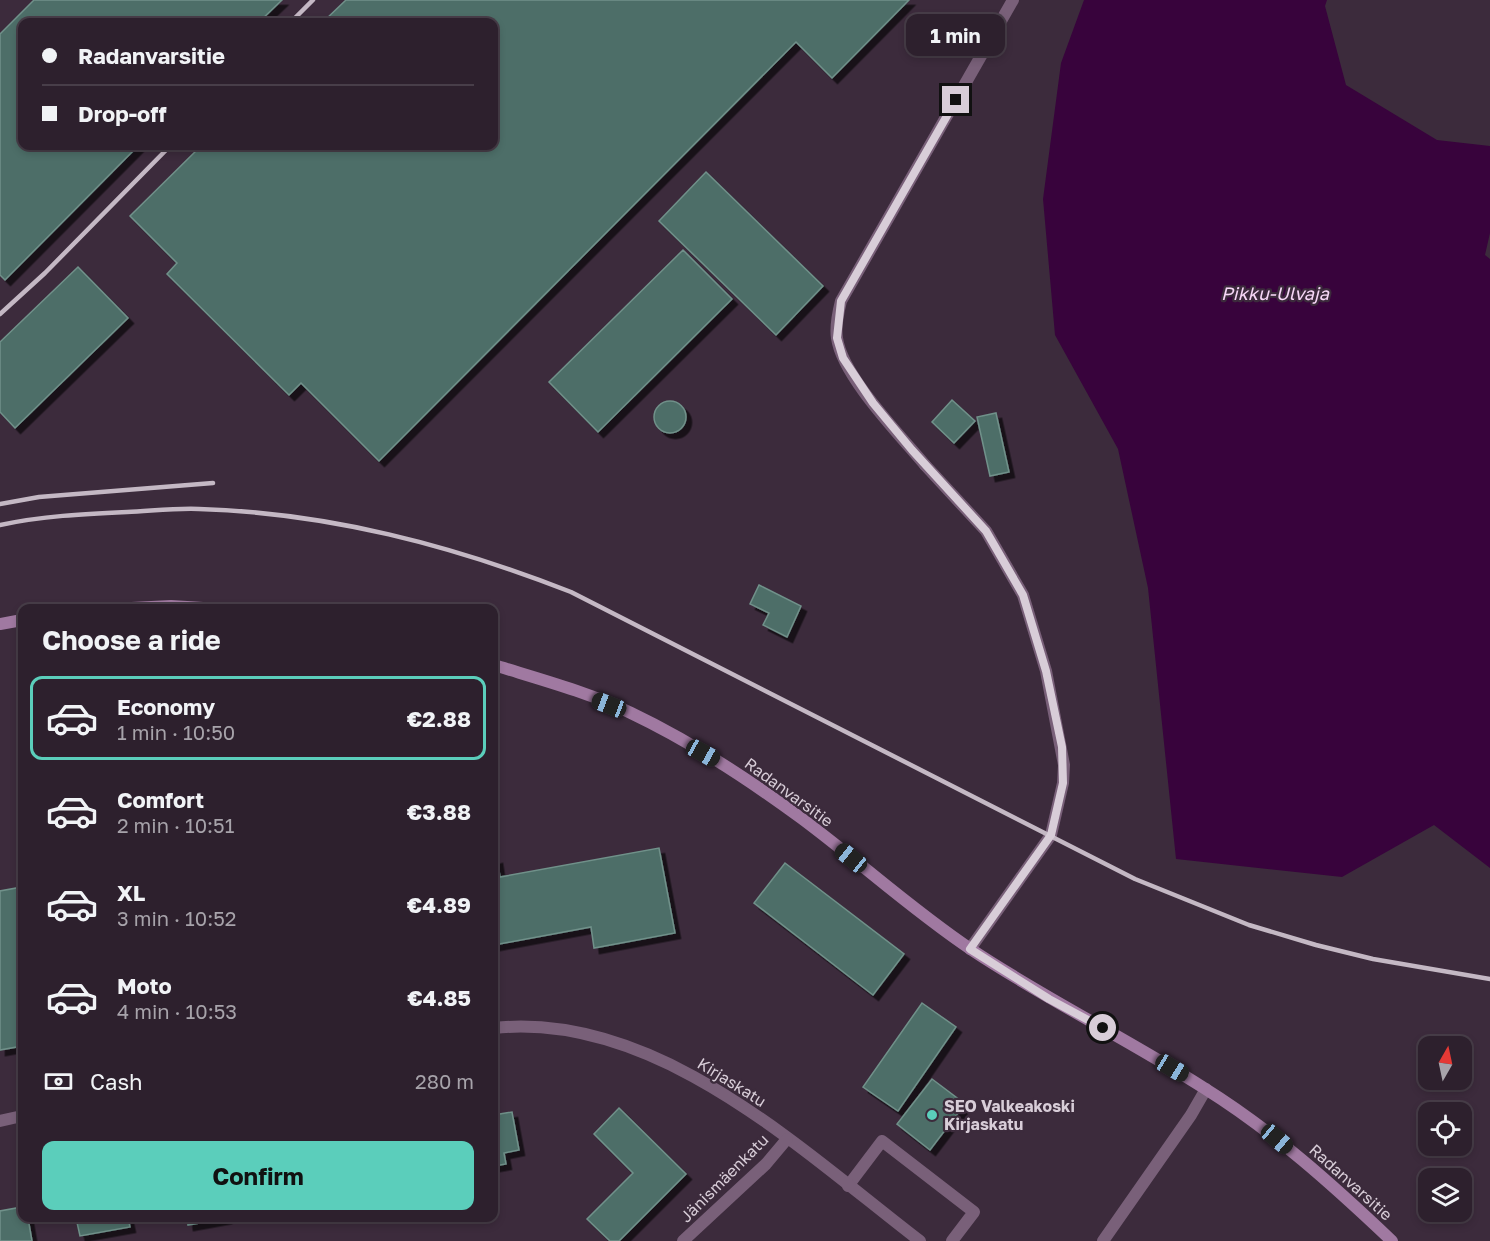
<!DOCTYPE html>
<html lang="en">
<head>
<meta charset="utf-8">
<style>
  :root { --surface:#2d202d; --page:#392d39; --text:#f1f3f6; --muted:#a7a3aa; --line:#483e49; --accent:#5bcebb }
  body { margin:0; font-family:"Golos Text",sans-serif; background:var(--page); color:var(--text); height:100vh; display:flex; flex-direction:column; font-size:22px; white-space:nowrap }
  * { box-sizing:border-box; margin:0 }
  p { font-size:20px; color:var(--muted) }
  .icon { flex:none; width:33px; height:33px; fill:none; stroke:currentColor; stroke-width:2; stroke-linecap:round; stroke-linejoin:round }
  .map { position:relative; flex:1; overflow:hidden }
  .drawer { position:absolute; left:18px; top:604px; width:480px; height:618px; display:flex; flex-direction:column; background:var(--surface); border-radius:12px; box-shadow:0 3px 9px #0003,0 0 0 2px var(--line) }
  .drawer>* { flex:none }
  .hud { position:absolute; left:18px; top:18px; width:480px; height:132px; border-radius:12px; box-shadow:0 3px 9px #0003,0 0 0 2px var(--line); display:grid; align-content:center; height:132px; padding:0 24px; background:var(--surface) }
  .needle { width:39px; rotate:9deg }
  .fabs { position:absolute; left:1418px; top:1036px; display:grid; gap:12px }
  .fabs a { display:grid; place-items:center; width:54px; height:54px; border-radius:12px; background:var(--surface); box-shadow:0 3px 9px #0003,0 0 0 2px var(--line); font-size:30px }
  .end { position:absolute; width:27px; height:27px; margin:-14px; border:8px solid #d8cdd8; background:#111; box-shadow:0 0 0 3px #111 }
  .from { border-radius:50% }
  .bubble { position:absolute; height:42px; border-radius:12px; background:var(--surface); box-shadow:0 3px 9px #0003,0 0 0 2px var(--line); font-size:20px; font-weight:700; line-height:42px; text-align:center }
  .car { position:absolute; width:18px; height:36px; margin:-18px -9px; border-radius:8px; box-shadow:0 0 4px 2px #0007; background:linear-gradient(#222 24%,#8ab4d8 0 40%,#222 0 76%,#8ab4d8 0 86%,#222 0) }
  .hud b { display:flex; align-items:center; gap:21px; height:57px; font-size:22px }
  .hud b+b { border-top:2px solid var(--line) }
  .hud i { width:15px; height:15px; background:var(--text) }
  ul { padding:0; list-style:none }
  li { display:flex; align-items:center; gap:18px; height:84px; margin:0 12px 9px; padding:0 12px; border:3px solid transparent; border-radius:12px }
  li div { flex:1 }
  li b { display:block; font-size:22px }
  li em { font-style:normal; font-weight:700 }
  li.current { border-color:var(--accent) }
  li>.icon { width:54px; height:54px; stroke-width:1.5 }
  h2 { padding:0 24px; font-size:27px; line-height:72px }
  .pay { display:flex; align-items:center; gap:15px; height:66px; padding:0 24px; font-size:22px }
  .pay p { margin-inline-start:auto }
  .primary-button { display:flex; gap:12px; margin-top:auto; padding:12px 24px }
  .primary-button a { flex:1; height:69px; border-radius:12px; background:var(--accent); color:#111; font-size:24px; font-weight:700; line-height:69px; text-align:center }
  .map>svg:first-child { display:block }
  .water { fill:#38033c }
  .building { fill:#4e6e68; stroke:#70918a; stroke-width:1.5; filter:url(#shadow) }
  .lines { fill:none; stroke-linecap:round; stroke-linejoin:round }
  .lane { stroke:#796079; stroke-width:12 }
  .street { stroke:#796079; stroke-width:12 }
  .secondary { stroke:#a079a1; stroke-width:12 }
  .rail { stroke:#c4b8c4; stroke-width:4.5 }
  .route { stroke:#d8cdd8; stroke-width:8 }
  .poi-dot { fill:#5bcebb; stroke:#3c2b3c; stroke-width:2 }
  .labels { text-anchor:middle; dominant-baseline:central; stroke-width:4.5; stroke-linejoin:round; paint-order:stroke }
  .street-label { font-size:16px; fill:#d8cdd8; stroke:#3c2b3c }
  .poi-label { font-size:16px; font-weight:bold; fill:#d8cdd8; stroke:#3c2b3c; text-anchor:start }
  .water-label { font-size:18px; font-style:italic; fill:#f7d7f7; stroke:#3c2b3c }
</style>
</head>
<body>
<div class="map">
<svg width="1490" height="1241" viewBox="0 0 1490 1241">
  <defs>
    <filter id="shadow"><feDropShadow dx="5.5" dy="5.5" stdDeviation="0" flood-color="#0009"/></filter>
  </defs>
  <rect width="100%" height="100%" fill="#3c2b3c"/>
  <path class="water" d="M1084 0H1327L1325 6 1346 85 1437 140 1490 146V233L1485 255 1490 259V868L1434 825 1342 877 1176 859 1148 588 1118 449 1055 335 1043 199 1061 63Z"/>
  <g class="building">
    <path d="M34 0H282L259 22H22V146H138L5 280 0 275V34Z"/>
    <path d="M346 0H909L832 78 796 42 379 461 301 383 289 395 167 274 177 263 130 216 201 146H494V22H323Z"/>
    <path d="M706 172 823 286 776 335 659 221Z"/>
    <path d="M683 250 732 299 598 432 549 382Z"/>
    <path d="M78 267 128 318 15 428 0 412V342Z"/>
    <path d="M952 400 975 421 954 443 932 422Z"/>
    <circle cx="670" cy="417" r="16"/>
    <path d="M996 413 1009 472 990 476 977 417Z"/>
    <path d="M759 585 801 606 787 637 763 625 769 613 750 604Z"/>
    <path d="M659 848 675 933 594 948 591 927 494 945V859L497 858 500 877Z"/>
    <path d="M785 863 904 954 873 995 754 903Z"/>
    <path d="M22 887V1046L0 1050V891Z"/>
    <path d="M922 1003 956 1027 898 1111 863 1087Z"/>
    <path d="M932 1079 965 1104 930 1150 897 1124Z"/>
    <path d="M619 1108 686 1174 619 1241H610L587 1219 633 1173 594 1134Z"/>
    <path d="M512 1112 519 1150 504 1153 506 1164 494 1166V1115Z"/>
    <path d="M22 1207V1218H28L32 1241H0V1211Z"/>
    <path d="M76 1218H128L130 1227 80 1236Z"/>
    <path d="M187 1218H227L188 1225Z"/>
  </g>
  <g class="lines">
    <g class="lane">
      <path d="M925 465C900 435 842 376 837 338 835 326 838 313 841 301L1013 0"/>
      <path d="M848 1186 882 1141 974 1212 952 1241"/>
    </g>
    <g class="street">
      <path d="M925 465 986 531 1023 595 1046 671 1064 765 1063 783 1051 835 970 949"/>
      <path d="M494 1028C656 1011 800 1149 920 1241"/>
      <path d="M0 1121 22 1116"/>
      <path d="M683 1241 766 1164 787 1139"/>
      <path d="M1103 1241 1191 1115 1206 1089"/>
    </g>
    <g class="secondary">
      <path d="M112 609 171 606 219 609"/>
      <path d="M0 624 22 620"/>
      <path d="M494 665C539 679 588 692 631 713 690 741 748 779 801 818 859 861 912 910 972 950 1047 1000 1128 1039 1204 1088 1273 1131 1333 1185 1392 1241"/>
    </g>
    <g class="rail">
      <path d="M291 22 313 0"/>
      <path d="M0 314 45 273 170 146"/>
      <path d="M0 504 39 497 213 483"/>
      <path d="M0 525C42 516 83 514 127 512 151 511 175 508 199 509 329 513 451 545 571 592L1135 879 1249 925 1316 945 1373 959 1490 979"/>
    </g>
  </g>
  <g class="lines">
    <path class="route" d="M956 100 841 301 837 338 843 358 873 403 912 450 986 531 1023 595 1046 671 1062 747 1063 783 1051 835 970 949 1049 999 1103 1028"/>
  </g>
  <circle class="poi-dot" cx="932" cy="1115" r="6"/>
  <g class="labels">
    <g class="street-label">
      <text transform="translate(789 792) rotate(36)">Radanvarsitie</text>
      <text transform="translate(732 1082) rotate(32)">Kirjaskatu</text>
      <text transform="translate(724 1178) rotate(-45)">Jänismäenkatu</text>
      <text transform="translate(1351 1182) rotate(42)">Radanvarsitie</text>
    </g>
    <g class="poi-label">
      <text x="944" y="1106">SEO Valkeakoski<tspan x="944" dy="18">Kirjaskatu</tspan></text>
    </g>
    <g class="water-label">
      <text x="1275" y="293">Pikku-Ulvaja</text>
    </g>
  </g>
</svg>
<div class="fabs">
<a><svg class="needle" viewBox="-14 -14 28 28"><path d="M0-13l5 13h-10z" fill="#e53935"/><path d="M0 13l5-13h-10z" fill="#a7a3aa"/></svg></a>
<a><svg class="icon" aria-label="locate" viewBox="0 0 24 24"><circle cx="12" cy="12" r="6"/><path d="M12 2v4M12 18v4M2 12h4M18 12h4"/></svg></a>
<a><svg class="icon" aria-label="layers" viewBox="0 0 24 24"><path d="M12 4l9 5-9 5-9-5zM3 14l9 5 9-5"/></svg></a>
</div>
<i class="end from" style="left:1103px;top:1028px"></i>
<i class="end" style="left:956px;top:100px"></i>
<div class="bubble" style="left:906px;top:14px;width:99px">1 min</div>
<i class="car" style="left:609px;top:705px;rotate:291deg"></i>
<i class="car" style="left:703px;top:753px;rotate:119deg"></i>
<i class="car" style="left:851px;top:858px;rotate:309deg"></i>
<i class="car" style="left:1172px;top:1068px;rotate:121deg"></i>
<i class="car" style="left:1277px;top:1139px;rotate:130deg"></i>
<div class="hud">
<b><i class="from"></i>Radanvarsitie</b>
<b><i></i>Drop-off</b>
</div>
<section class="drawer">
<h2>Choose a ride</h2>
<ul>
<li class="current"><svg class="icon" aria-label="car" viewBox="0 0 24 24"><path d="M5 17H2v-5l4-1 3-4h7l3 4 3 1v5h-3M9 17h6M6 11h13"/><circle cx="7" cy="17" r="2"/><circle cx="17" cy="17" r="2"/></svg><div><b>Economy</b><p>1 min · 10:50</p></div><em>€2.88</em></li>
<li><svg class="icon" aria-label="car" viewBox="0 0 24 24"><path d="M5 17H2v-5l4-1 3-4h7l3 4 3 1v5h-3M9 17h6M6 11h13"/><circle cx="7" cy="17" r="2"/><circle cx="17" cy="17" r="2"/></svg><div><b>Comfort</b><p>2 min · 10:51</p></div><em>€3.88</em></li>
<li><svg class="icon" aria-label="car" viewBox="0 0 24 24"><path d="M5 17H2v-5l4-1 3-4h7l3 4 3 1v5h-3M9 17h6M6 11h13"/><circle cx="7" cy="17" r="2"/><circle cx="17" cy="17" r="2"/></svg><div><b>XL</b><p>3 min · 10:52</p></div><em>€4.89</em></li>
<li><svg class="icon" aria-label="car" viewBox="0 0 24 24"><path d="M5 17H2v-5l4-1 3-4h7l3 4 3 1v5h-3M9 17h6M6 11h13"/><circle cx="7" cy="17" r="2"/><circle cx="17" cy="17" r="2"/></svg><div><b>Moto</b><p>4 min · 10:53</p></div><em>€4.85</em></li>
</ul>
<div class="pay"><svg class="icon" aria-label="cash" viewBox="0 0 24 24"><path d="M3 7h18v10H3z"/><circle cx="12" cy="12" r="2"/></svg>Cash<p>280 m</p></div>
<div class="primary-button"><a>Confirm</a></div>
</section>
</div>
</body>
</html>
